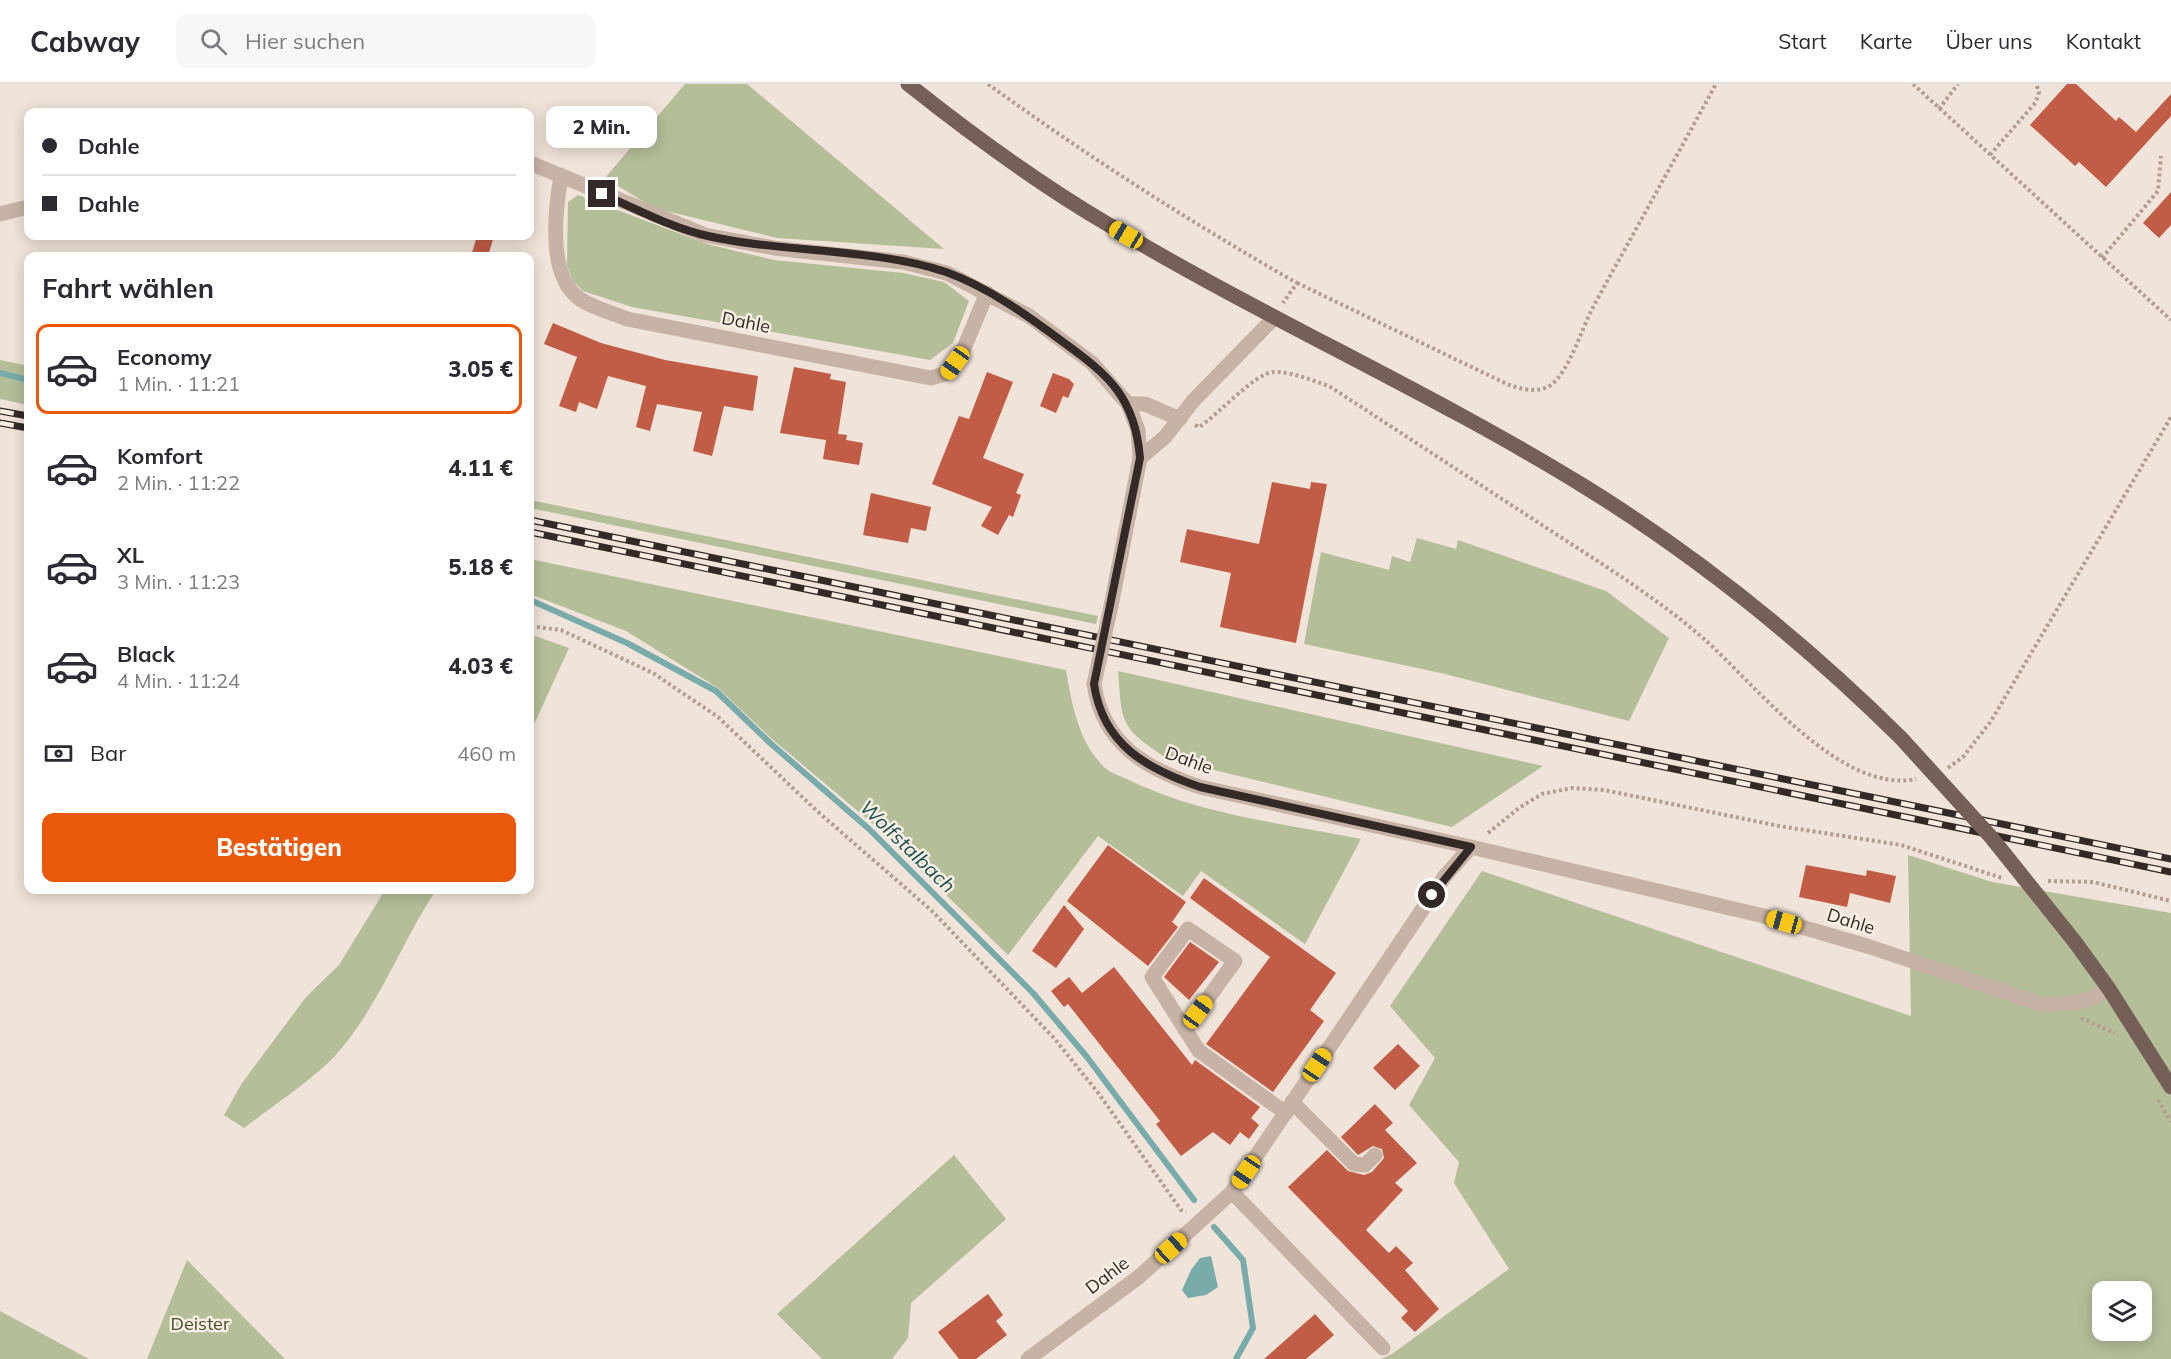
<!DOCTYPE html>
<html lang="de">
<head>
<meta charset="utf-8">
<style>
  :root { --surface:#fff; --page:#f7f7f7; --text:#2b2b33; --muted:#7c7c81; --line:#e1e1e2; --accent:#ea580c }
  body { margin:0; font-family:Mulish,sans-serif; background:var(--page); color:var(--text); height:100vh; display:flex; flex-direction:column; font-size:22px; white-space:nowrap }
  * { box-sizing:border-box; margin:0 }
  p { font-size:20px; color:var(--muted) }
  .icon { flex:none; width:33px; height:33px; fill:none; stroke:currentColor; stroke-width:2; stroke-linecap:round; stroke-linejoin:round }
  .map { position:relative; flex:1; overflow:hidden }
  .details { position:absolute; left:24px; top:168px; width:510px; height:642px; display:flex; flex-direction:column; background:var(--surface); border-radius:12px; box-shadow:0 3px 15px #0003 }
  .details>* { flex:none }
  .hud { position:absolute; left:24px; top:24px; width:510px; height:132px; border-radius:12px; box-shadow:0 3px 15px #0003; display:grid; align-content:center; height:132px; padding:0 18px; background:var(--surface) }
  .buttons { position:absolute; left:2092px; top:1197px; display:grid; gap:12px }
  .buttons a { display:grid; place-items:center; width:60px; height:60px; border-radius:12px; background:var(--surface); box-shadow:0 3px 15px #0003; font-size:30px }
  .end { position:absolute; width:27px; height:27px; margin:-14px; border:8px solid #332926; background:#fff; box-shadow:0 0 0 3px #fff }
  .from { border-radius:50% }
  .bubble { position:absolute; height:42px; border-radius:12px; background:var(--surface); box-shadow:0 3px 15px #0003; font-size:20px; font-weight:800; line-height:42px; text-align:center }
  .car { position:absolute; width:18px; height:36px; margin:-18px -9px; border-radius:8px; box-shadow:0 0 4px 2px #0007; background:linear-gradient(#f5c518 24%,#345 0 40%,#f5c518 0 76%,#345 0 86%,#f5c518 0) }
  .hud b { display:flex; align-items:center; gap:21px; height:57px; font-size:22px }
  .hud b+b { border-top:2px solid var(--line) }
  .hud i { width:15px; height:15px; background:var(--text) }
  ul { padding:0; list-style:none }
  li { display:flex; align-items:center; gap:18px; height:90px; margin:0 12px 9px; padding:0 6px; border:3px solid transparent; border-radius:12px }
  li div { flex:1 }
  li b { display:block; font-size:22px }
  li em { font-style:normal; font-weight:800 }
  li.on { border-color:var(--accent) }
  li>.icon { width:54px; height:54px; stroke-width:1.5 }
  h2 { padding:0 18px; font-size:27px; line-height:72px }
  .pay { display:flex; align-items:center; gap:15px; height:66px; padding:0 18px; font-size:22px }
  .pay p { margin-inline-start:auto }
  .button { display:flex; gap:12px; margin-top:auto; padding:12px 18px }
  .button a { flex:1; height:69px; border-radius:12px; background:var(--accent); color:#fff; font-size:24px; font-weight:800; line-height:69px; text-align:center }
  header { display:flex; align-items:center; gap:36px; box-sizing:border-box; height:84px; padding:0 30px; background:var(--surface); border-bottom:2px solid var(--line) }
  header strong { font-size:28px }
  nav { display:flex; gap:33px; margin-inline-start:auto; font-size:21px }
  .search { width:420px; height:54px; background:var(--page); display:flex; align-items:center; gap:15px; box-sizing:border-box; padding:0 21px; border-radius:12px; color:var(--muted); font-size:22px }
  .map>svg:first-child { display:block }
  .green { fill:#b4be99; fill-rule:evenodd }
  .water { fill:#79abaa }
  .lines { fill:none; stroke-linecap:round; stroke-linejoin:round }
  .stream { stroke:#79abaa; stroke-width:6 }
  .building { fill:#c15c46 }
  .path { stroke:#b39d90; stroke-width:4; stroke-dasharray:3 3; stroke-linecap:butt }
  .minor { stroke:#c7b3a5; stroke-width:15 }
  .major { stroke:#756058; stroke-width:15 }
  .rail-casing { stroke:#332926; stroke-width:7 }
  .rail { stroke:#f8eee4; stroke-width:4.5; stroke-dasharray:14; stroke-linecap:butt }
  .minor-bridge { stroke:#c7b3a5; stroke-width:15 }
  .major-bridge { stroke:#756058; stroke-width:15 }
  .route { stroke:#332926; stroke-width:8 }
  .labels { text-anchor:middle; dominant-baseline:central; stroke-width:5; stroke-linejoin:round; paint-order:stroke }
  .street-label { font-size:18px; fill:#332926; stroke:#f8eee4 }
  .park-label { font-size:18px; fill:#45502b; stroke:#f8eee4 }
  .water-label { font-size:20px; font-style:italic; fill:#1e5253; stroke:#f8eee4 }
</style>
</head>
<body>
<header>
<strong>Cabway</strong>
<div class="search"><svg class="icon" aria-label="search" viewBox="0 0 24 24"><circle cx="10" cy="10" r="6"/><path d="M15 15l6 6"/></svg>Hier suchen</div>
<nav><a>Start</a><a>Karte</a><a>Über uns</a><a>Kontakt</a></nav>
</header>
<div class="map">
<svg width="2171" height="1275" viewBox="0 0 2171 1275">
  <rect width="100%" height="100%" fill="#f0e3d9"/>
  <g class="green">
    <path d="M685 0H747L944 165 777 154 654 124 605 94Z"/>
    <path d="M578 111 707 160 774 176 903 189 944 198 969 217 953 259 930 276 632 223 583 207 573 197 567 181 568 118Z"/>
    <path d="M0 276 28 282V321L0 315Z"/>
    <path d="M530 416 1098 532 1096 540 530 424Z"/>
    <path d="M1417 454 1456 465 1458 456 1606 507 1669 554 1629 637 1441 589 1304 560 1321 468 1389 486 1392 472 1410 478Z"/>
    <path d="M530 475 1066 586C1072 621 1078 656 1103 682 1108 688 1120 692 1127 695 1199 731 1283 739 1361 755L1305 860 1201 787 1183 812 1098 752 1008 871 873 740 772 655 718 604 626 547 530 510Z"/>
    <path d="M535 552 569 564 530 649V574Z"/>
    <path d="M1118 587 1543 682 1452 743 1168 675C1121 644 1122 642 1118 587Z"/>
    <path d="M1908 771 1992 798 2171 829V1275H1381L1392 1270 1509 1185 1454 1099 1459 1078 1409 1021 1435 974 1390 922 1482 787 1911 932ZM2103 1208H2142V1246H2103Z"/>
    <path d="M385 806H436C401 859 378 925 334 973 312 996 270 1024 244 1044L224 1031 242 999 306 913 339 881Z"/>
    <path d="M954 1071 1006 1135 911 1219 908 1254 892 1275H822L777 1230Z"/>
    <path d="M187 1176 285 1275H147Z"/>
    <path d="M0 1227 89 1275H0Z"/>
  </g>
  <path class="water" d="M1211 1172 1218 1203 1206 1211 1188 1214 1182 1206 1191 1186 1200 1174Z"/>
  <g class="lines">
    <g class="stream">
      <path d="M0 289 28 296"/>
      <path d="M530 516 627 559 716 607 769 658 869 745 1033 909 1087 973 1194 1116"/>
      <path d="M1214 1143 1243 1176 1253 1244 1236 1275"/>
    </g>
  </g>
  <g class="building">
    <path d="M2067 0H2076L2116 37 2119 33 2136 48 2171 10V32L2106 103 2079 78 2075 82 2030 41Z"/>
    <path d="M2171 108V141L2159 154 2143 139Z"/>
    <path d="M477 152H494L488 172H471Z"/>
    <path d="M553 239 601 259 665 276 758 292 753 327 724 322 712 372 693 367 702 328 657 320 650 347 636 343 646 302 608 292 597 325 579 318 576 328 559 322 577 273 544 260Z"/>
    <path d="M794 283 831 290 830 295 846 298 838 350 847 351 846 356 863 359 859 381 823 375 826 356 780 349Z"/>
    <path d="M987 288 1013 298 983 374 1024 390 1016 409 1021 411 1013 433 1009 431 998 451 981 442 992 423 932 400 959 332 969 335Z"/>
    <path d="M1053 289 1069 295 1074 300 1068 314 1063 312 1056 329 1040 322Z"/>
    <path d="M1272 398 1310 405 1311 398 1327 400 1296 559 1220 543 1231 489 1180 478 1187 445 1259 460Z"/>
    <path d="M871 409 931 423 926 447 911 444 908 459 863 451Z"/>
    <path d="M1108 761 1186 818 1172 838 1178 843 1148 882 1067 817Z"/>
    <path d="M1806 781 1866 792 1867 786 1896 792 1890 819 1850 809 1847 823 1799 813Z"/>
    <path d="M1204 794 1336 889 1310 926 1324 937 1273 1008 1206 960 1270 873 1190 814Z"/>
    <path d="M1064 821 1084 845 1056 884 1032 867Z"/>
    <path d="M1190 858 1219 878 1189 916 1164 893Z"/>
    <path d="M1114 883 1192 981 1195 976 1260 1023 1251 1034 1259 1041 1249 1055 1240 1048 1230 1061 1213 1048 1181 1072 1156 1040 1160 1037 1068 920 1064 923 1051 907 1069 893 1082 909Z"/>
    <path d="M1398 960 1420 982 1395 1006 1373 984Z"/>
    <path d="M1375 1020 1393 1039 1385 1046 1417 1079 1395 1099 1403 1106 1366 1146 1389 1169 1396 1162 1413 1179 1405 1186 1439 1225 1415 1248 1401 1234 1408 1227 1288 1103 1327 1066 1348 1087 1364 1091 1372 1088 1384 1074 1382 1065 1373 1062 1358 1071 1341 1053Z"/>
    <path d="M988 1210 1003 1231 996 1237 1007 1251 976 1275H959L938 1248Z"/>
    <path d="M1315 1230 1334 1251 1306 1275H1264Z"/>
  </g>
  <g class="lines">
    <g class="path">
      <path d="M988 0C1087 72 1190 138 1297 199L1283 219"/>
      <path d="M1913 0 2171 236"/>
      <path d="M1939 25 1958 0"/>
      <path d="M1990 71 2036 18 2039 8 2036 0"/>
      <path d="M2102 174 2158 107 2161 72"/>
      <path d="M1297 199 1507 300C1521 305 1537 310 1551 301 1568 289 1582 245 1592 225 1633 150 1675 75 1716 0"/>
      <path d="M1195 341 1199 343C1218 331 1256 288 1274 288 1293 288 1311 296 1329 302 1401 349 1473 396 1545 443 1599 478 1656 513 1704 555 1755 600 1841 711 1916 695"/>
      <path d="M537 543 561 546 653 589 718 633 817 727 932 827 1054 954 1099 1010 1181 1126 1186 1128"/>
      <path d="M1948 684 1963 673 1991 637 2171 333"/>
      <path d="M1488 749 1519 724 1542 710 1572 704 1604 706 1779 742 1901 761 2002 794"/>
      <path d="M2048 797 2093 798 2171 817"/>
      <path d="M2081 934 2115 949"/>
      <path d="M2158 1016 2171 1038"/>
    </g>
    <g class="minor">
      <path d="M530 79 705 151 774 164 903 178 947 189 1029 232 1092 279 1128 320 1138 346 1140 374 1111 522"/>
      <path d="M561 92C555 127 547 192 580 215 593 224 613 229 627 235L931 294 948 289 962 269 987 209"/>
      <path d="M0 130 28 123"/>
      <path d="M1128 320H1145L1180 335"/>
      <path d="M1140 374 1165 353 1193 317 1275 233"/>
      <path d="M1094 600C1103 661 1147 685 1200 703L1471 763 1764 832 1867 862 2041 920C2068 921 2086 919 2109 905"/>
      <path d="M1185 946 1235 877 1188 845 1152 893 1199 967 1286 1029"/>
      <path d="M1292 1018 1354 1080 1365 1081 1375 1071"/>
      <path d="M1232 1108 1383 1264"/>
      <path d="M1028 1275 1140 1192 1232 1108 1445 792 1471 763"/>
    </g>
    <g class="major">
      <path d="M908 0C972 51 1039 100 1109 141 1264 234 1429 307 1582 401 1699 473 1804 558 1901 654"/>
      <path d="M2075 858 2109 905 2171 1003"/>
    </g>
    <defs>
      <g id="rail">
        <path d="M0 327 28 332"/>
        <path d="M0 339 28 344"/>
        <path d="M530 436 2171 775"/>
        <path d="M530 448 2171 788"/>
      </g>
    </defs>
    <use href="#rail" class="rail-casing"/>
    <use href="#rail" class="rail"/>
    <path class="minor-bridge" d="M1094 600 1111 522"/>
    <path class="major-bridge" d="M1901 654 1991 753 2075 858"/>
  </g>
  <g class="lines">
    <path class="route" d="M602 110C636 125 672 144 708 152 784 169 874 164 946 188 988 203 1028 232 1063 258 1110 292 1135 314 1140 374L1094 600C1103 661 1147 685 1200 703L1471 763 1432 811"/>
  </g>
  <g class="labels">
    <g class="street-label">
      <text transform="translate(746 238) rotate(11)">Dahle</text>
      <text transform="translate(1189 676) rotate(20)">Dahle</text>
      <text transform="translate(1851 837) rotate(17)">Dahle</text>
      <text transform="translate(1107 1191) rotate(-37)">Dahle</text>
    </g>
    <g class="park-label">
      <text x="200" y="1239">Deister</text>
    </g>
    <g class="water-label">
      <text transform="translate(908 762) rotate(44)">Wolfstalbach</text>
    </g>
  </g>
</svg>
<div class="buttons">
<a><svg class="icon" aria-label="layers" viewBox="0 0 24 24"><path d="M12 4l9 5-9 5-9-5zM3 14l9 5 9-5"/></svg></a>
</div>
<i class="end from" style="left:1432px;top:811px"></i>
<i class="end" style="left:602px;top:110px"></i>
<div class="bubble" style="left:546px;top:22px;width:111px">2 Min.</div>
<i class="car" style="left:1126px;top:151px;rotate:300deg"></i>
<i class="car" style="left:955px;top:279px;rotate:215deg"></i>
<i class="car" style="left:1784px;top:838px;rotate:286deg"></i>
<i class="car" style="left:1198px;top:928px;rotate:36deg"></i>
<i class="car" style="left:1317px;top:981px;rotate:34deg"></i>
<i class="car" style="left:1246px;top:1088px;rotate:214deg"></i>
<i class="car" style="left:1171px;top:1164px;rotate:48deg"></i>
<div class="hud">
<b><i class="from"></i>Dahle</b>
<b><i></i>Dahle</b>
</div>
<section class="details">
<h2>Fahrt wählen</h2>
<ul>
<li class="on"><svg class="icon" aria-label="car" viewBox="0 0 24 24"><path d="M5 17H2v-5l4-1 3-4h7l3 4 3 1v5h-3M9 17h6M6 11h13"/><circle cx="7" cy="17" r="2"/><circle cx="17" cy="17" r="2"/></svg><div><b>Economy</b><p>1 Min. · 11:21</p></div><em>3.05 €</em></li>
<li><svg class="icon" aria-label="car" viewBox="0 0 24 24"><path d="M5 17H2v-5l4-1 3-4h7l3 4 3 1v5h-3M9 17h6M6 11h13"/><circle cx="7" cy="17" r="2"/><circle cx="17" cy="17" r="2"/></svg><div><b>Komfort</b><p>2 Min. · 11:22</p></div><em>4.11 €</em></li>
<li><svg class="icon" aria-label="car" viewBox="0 0 24 24"><path d="M5 17H2v-5l4-1 3-4h7l3 4 3 1v5h-3M9 17h6M6 11h13"/><circle cx="7" cy="17" r="2"/><circle cx="17" cy="17" r="2"/></svg><div><b>XL</b><p>3 Min. · 11:23</p></div><em>5.18 €</em></li>
<li><svg class="icon" aria-label="car" viewBox="0 0 24 24"><path d="M5 17H2v-5l4-1 3-4h7l3 4 3 1v5h-3M9 17h6M6 11h13"/><circle cx="7" cy="17" r="2"/><circle cx="17" cy="17" r="2"/></svg><div><b>Black</b><p>4 Min. · 11:24</p></div><em>4.03 €</em></li>
</ul>
<div class="pay"><svg class="icon" aria-label="cash" viewBox="0 0 24 24"><path d="M3 7h18v10H3z"/><circle cx="12" cy="12" r="2"/></svg>Bar<p>460 m</p></div>
<div class="button"><a>Bestätigen</a></div>
</section>
</div>
</body>
</html>
